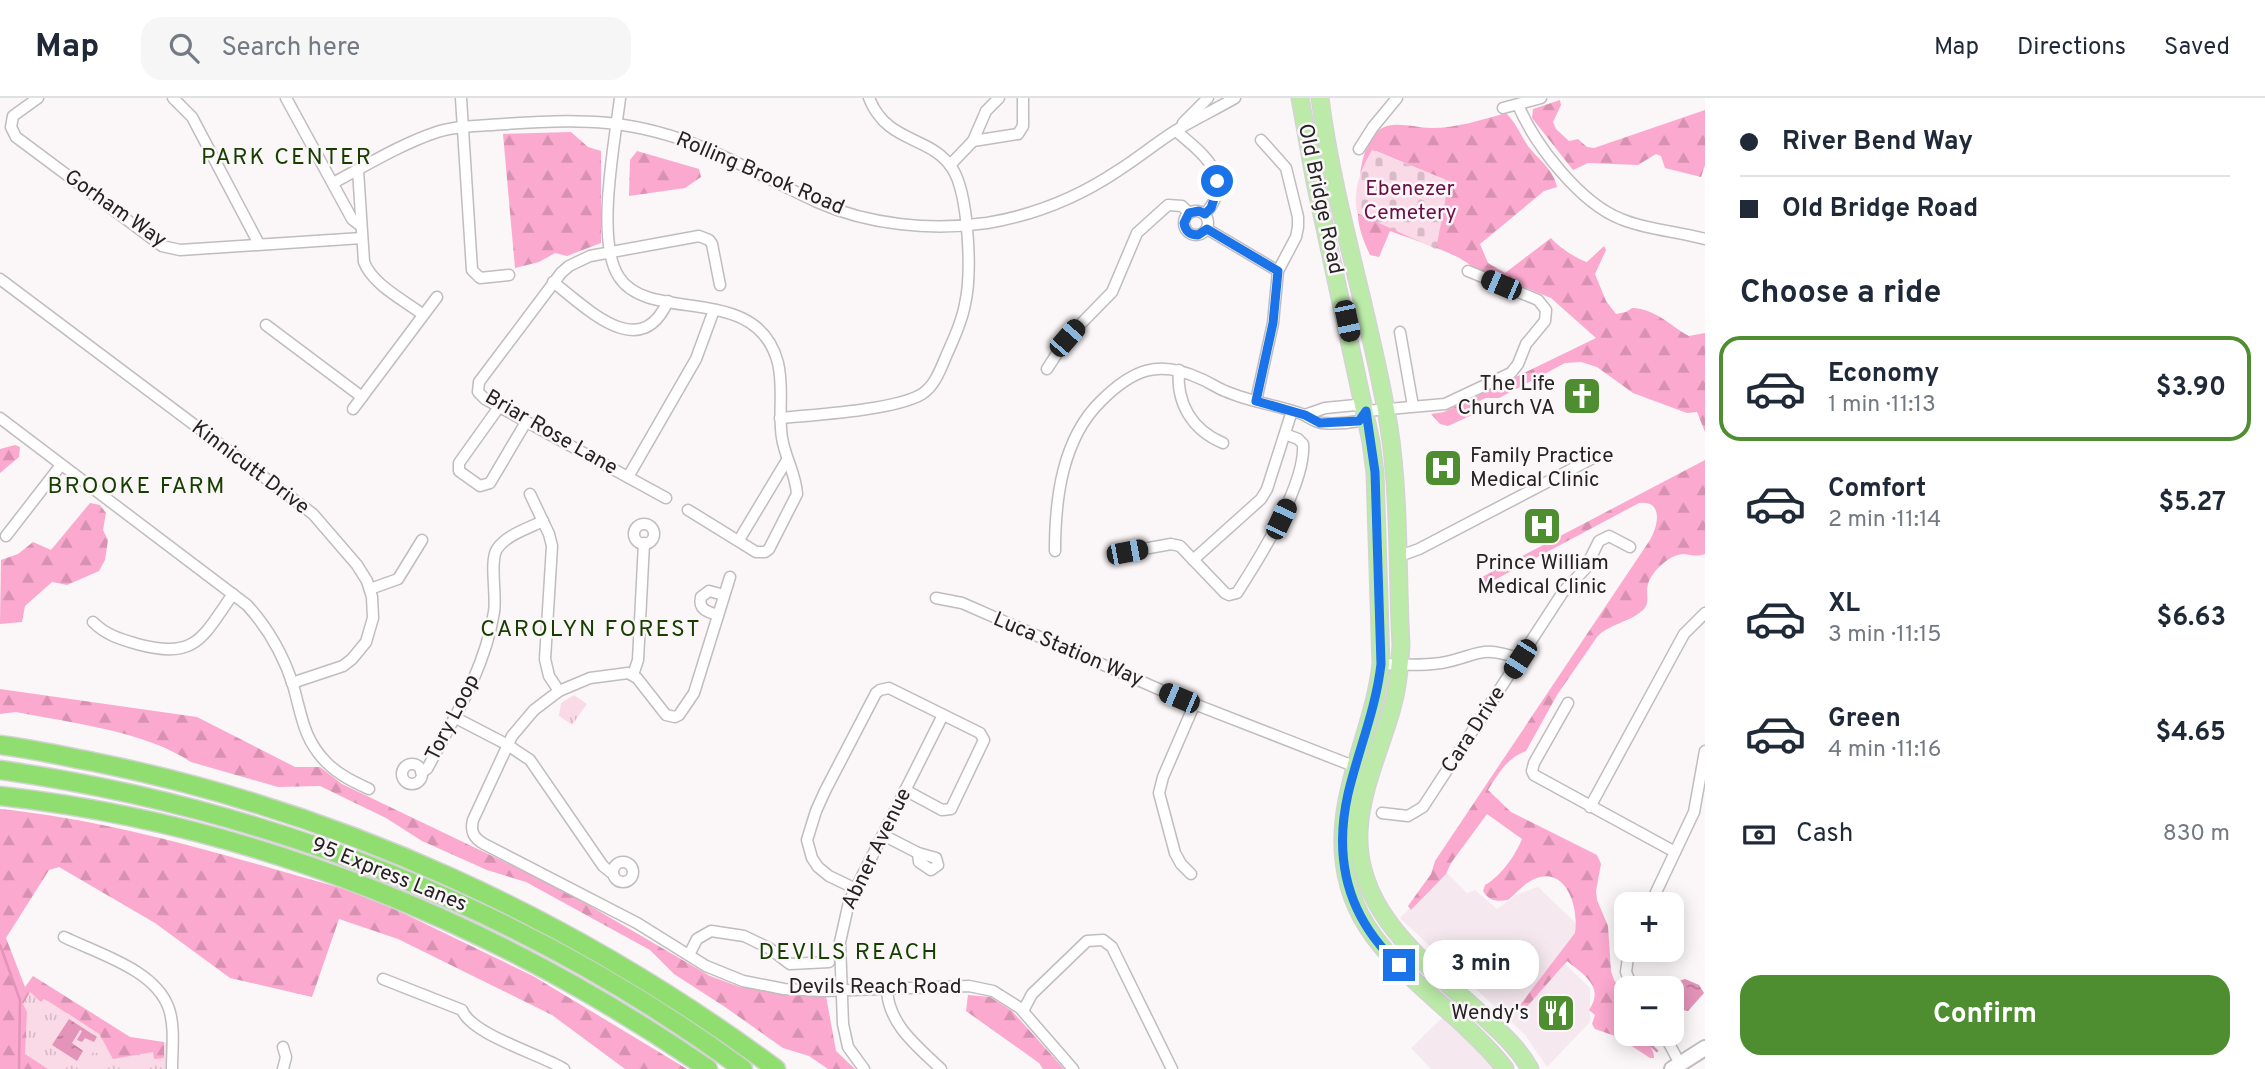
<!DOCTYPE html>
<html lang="en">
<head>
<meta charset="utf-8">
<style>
  :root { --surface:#fff; --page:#f6f6f7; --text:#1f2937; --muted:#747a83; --line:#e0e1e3; --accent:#4e8e30 }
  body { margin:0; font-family:Overpass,sans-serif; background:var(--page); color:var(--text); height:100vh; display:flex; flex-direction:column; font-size:26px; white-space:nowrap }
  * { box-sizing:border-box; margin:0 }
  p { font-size:23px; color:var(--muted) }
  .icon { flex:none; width:38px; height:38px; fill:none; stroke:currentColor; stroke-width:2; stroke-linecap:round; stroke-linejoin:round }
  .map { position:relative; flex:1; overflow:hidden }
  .side { display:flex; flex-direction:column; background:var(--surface); width:560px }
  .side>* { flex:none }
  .banner { display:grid; align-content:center; height:154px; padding:0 35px; background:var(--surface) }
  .buttons { position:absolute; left:1614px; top:794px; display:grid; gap:14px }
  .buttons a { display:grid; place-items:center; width:70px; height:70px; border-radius:14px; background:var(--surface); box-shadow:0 4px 18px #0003; font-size:35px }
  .end { position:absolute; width:32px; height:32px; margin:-16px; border:9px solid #1a73e8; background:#fff; box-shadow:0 0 0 4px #fff }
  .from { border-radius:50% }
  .bubble { position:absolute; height:49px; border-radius:21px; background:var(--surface); box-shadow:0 4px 18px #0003; font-size:23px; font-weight:700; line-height:49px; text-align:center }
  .car { position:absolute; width:21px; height:42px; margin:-21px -10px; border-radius:9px; box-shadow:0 0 5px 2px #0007; background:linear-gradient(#222 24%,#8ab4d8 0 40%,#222 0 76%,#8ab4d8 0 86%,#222 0) }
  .banner b { display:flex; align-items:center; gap:24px; height:66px; font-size:26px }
  .banner b+b { border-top:2px solid var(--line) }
  .banner i { width:18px; height:18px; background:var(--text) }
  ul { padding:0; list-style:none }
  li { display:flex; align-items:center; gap:21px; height:105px; margin:0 14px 10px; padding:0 21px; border:4px solid transparent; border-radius:21px }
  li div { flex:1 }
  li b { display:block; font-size:26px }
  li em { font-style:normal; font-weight:700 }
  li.current { border-color:var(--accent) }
  li>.icon { width:63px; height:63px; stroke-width:1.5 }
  h2 { padding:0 35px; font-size:32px; line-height:84px }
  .pay { display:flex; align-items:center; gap:18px; height:77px; padding:0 35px; font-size:26px }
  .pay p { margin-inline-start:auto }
  .primary-button { display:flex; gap:14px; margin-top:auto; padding:14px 35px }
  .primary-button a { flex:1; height:80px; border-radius:21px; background:var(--accent); color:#fff; font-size:28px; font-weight:700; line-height:80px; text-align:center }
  header { display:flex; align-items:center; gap:42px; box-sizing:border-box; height:98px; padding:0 35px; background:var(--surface); border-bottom:2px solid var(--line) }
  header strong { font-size:33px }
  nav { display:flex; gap:38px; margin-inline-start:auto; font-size:24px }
  .search { width:490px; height:63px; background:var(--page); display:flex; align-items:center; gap:18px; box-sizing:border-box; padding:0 24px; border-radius:21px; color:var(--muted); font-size:26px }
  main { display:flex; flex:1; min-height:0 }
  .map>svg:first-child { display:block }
  .built { fill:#f5e8ee }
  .grass { fill:url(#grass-tufts) }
  .forest { fill:url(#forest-firs) }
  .cemetery { fill:url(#cemetery-stones) }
  .garden { fill:#fbdae8 }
  .water { fill:url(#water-ripples) }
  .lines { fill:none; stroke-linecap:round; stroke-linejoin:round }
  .stream { stroke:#e494b9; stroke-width:2.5 }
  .street-casing { stroke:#c1bcbe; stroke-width:13 }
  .secondary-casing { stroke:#c1bcbe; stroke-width:18 }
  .primary-casing { stroke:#d3d3d3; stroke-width:19 }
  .highway-casing { stroke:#d3d3d3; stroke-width:21 }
  .street { stroke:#fff; stroke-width:10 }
  .secondary { stroke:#fff; stroke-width:14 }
  .primary { stroke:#bceba9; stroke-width:16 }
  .highway { stroke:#90de70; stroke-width:18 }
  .route { stroke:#1a73e8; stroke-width:9 }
  .labels { text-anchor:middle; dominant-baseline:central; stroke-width:5; stroke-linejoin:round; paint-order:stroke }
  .street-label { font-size:21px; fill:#242223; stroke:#fbf6f8 }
  .park-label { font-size:21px; fill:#6c0d46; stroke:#fbf6f8 }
  .poi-label { font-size:21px; fill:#242223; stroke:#fbf6f8; text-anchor:end }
  .neighbourhood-label { font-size:23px; letter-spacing:2px; fill:#153e00; stroke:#fbf6f8 }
</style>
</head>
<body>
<header>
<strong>Map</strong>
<div class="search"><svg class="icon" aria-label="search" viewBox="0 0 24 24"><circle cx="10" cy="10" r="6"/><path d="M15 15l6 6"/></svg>Search here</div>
<nav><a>Map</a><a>Directions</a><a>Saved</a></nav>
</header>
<main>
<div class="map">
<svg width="1705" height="971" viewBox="0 0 1705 971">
  <defs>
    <pattern id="grass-tufts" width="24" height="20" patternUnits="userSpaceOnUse" patternTransform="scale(1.75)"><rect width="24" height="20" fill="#fbdae8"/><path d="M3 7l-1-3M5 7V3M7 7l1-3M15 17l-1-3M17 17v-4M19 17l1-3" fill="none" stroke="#d7bbc7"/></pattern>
    <pattern id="forest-firs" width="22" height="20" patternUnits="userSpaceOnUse" patternTransform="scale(1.75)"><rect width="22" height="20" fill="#fba9cf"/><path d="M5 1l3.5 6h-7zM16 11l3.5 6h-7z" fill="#d791b1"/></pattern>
    <pattern id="cemetery-stones" width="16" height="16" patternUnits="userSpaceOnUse" patternTransform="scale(1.75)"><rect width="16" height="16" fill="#fbdae8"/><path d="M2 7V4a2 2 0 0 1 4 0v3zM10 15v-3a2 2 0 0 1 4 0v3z" fill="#d7bbc7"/></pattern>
    <pattern id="water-ripples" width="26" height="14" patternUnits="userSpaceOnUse" patternTransform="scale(1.75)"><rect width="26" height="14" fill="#e494b9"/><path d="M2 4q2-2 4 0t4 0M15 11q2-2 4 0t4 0" fill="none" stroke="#b97896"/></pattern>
  </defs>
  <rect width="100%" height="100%" fill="#fbf6f8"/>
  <g class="built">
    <path d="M1447 775 1467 795 1475 792 1497 811 1518 796 1538 789 1582 831 1559 860 1590 890V924L1547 969 1525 937 1400 820Z"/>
    <path d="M1444 918 1500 971H1431L1411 950Z"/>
  </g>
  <g class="grass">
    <path d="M574 597 587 606 572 627 559 618 561 605Z"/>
    <path d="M33 878 130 939 167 945 168 971H0V926Z"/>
  </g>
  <g class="forest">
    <path d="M1560 2 1561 7 1553 24 1556 31 1569 43 1578 41 1587 49 1594 50 1705 12V67L1701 79 1665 70 1661 58 1656 56 1638 67 1588 65 1573 72 1532 20 1533 11Z"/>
    <path d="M1506 15C1516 25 1520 36 1528 48 1538 61 1554 72 1557 89L1544 93 1480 146 1488 165 1505 175 1551 140C1557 148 1577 161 1587 164L1604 148 1606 152 1595 176 1606 203 1616 216 1626 214 1632 210C1656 211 1669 227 1689 238L1705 235V334L1697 314 1687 315 1633 295 1597 269 1581 264 1565 265 1499 300H1486L1477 304 1472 317 1448 328 1440 326 1431 316 1444 314 1596 240 1551 200 1471 168C1460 156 1408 140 1390 133L1379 159 1370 157C1362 140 1354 120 1360 101L1448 83 1376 53 1368 60 1360 77C1362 61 1366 44 1378 33 1391 21 1415 30 1431 30 1457 30 1481 22 1506 15Z"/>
    <path d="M571 34 588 49 601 53V145L567 158 555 155 539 164 515 170 503 36Z"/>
    <path d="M637 53 699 71 701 79 685 90 629 98 630 62Z"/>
    <path d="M15 347 20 349 19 359 0 375V351Z"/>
    <path d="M1705 362V456C1697 459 1692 457 1684 456 1670 456 1652 473 1648 486 1645 496 1651 504 1643 512 1629 525 1610 525 1597 539L1557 597 1526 653C1507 660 1498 676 1488 692L1511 714 1597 757 1601 766 1596 793 1597 802 1608 828 1611 873 1614 882 1626 899V936H1645C1646 945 1655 952 1654 960H1650L1618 939 1595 931 1592 926 1595 917 1589 912C1605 889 1584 877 1567 863L1525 911 1520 907 1575 835C1579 811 1567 767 1534 781 1523 786 1517 795 1508 802 1497 804 1489 803 1483 793L1485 787C1501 778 1515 758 1522 741L1487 716 1451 765 1446 776 1411 812 1408 808 1431 776 1435 763 1650 442C1658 428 1664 402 1639 405L1485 487 1480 483 1482 479Z"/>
    <path d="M90 405 100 407 106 415 103 432 108 442 105 462 99 473 67 487 52 484 25 508 22 524 0 526 1 462 18 456 33 444 51 452Z"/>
    <path d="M0 591 197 619 295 669H320L342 686 561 791 710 878 740 889 797 897 826 898 836 953 855 971H828L809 958 783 950 725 909 674 876 650 852 526 784 487 772 422 743 386 720 320 688 278 689 191 664C145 633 71 625 16 614L0 616Z"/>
    <path d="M0 711C119 723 233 760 348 792L378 803 533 878 687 971H625L552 917 398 841 339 821 312 899 230 880 155 825 59 769 49 772 6 840 25 889 33 878 130 939 164 944V960L154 961 153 954 113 961 99 936 51 905 44 901 41 904 30 894 23 906 27 914 25 956 48 971H0Z"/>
    <path d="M968 897 990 899 1012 913 1064 971H1043L1039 965 966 913Z"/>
  </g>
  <path class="cemetery" d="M1372 52 1449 83 1436 151 1357 115C1353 91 1360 73 1372 52Z"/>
  <path class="garden" d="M67 915 99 936 107 950 102 958 94 953 87 962 84 961 79 969 47 948Z"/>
  <g class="water">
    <path d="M1685 881 1699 887 1704 895 1688 913 1682 912 1671 903 1670 891 1676 884Z"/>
    <path d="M69 921 97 939 94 944 85 940 82 944 77 942 82 933 80 932 72 945 83 953 77 963 52 947Z"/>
  </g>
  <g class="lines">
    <g class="stream">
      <path d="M0 847 20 902 19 971"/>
      <path d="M1618 916 1626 924"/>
      <path d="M1639 936 1657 953"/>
    </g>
    <defs>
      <g id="street">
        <path d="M38 0 13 18 11 29 16 39 162 148 180 152 362 140"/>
        <path d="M173 0 192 19 259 146"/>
        <path d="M286 0 352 121 361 128"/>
        <path d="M461 0 472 172 480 180 509 177"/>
        <path d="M620 0C615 43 595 143 619 179 650 227 757 183 778 265 784 290 778 315 782 340 785 359 796 377 797 396L769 451 765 454H756L688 412"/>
        <path d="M999 0 986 13 973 43 1018 36 1023 28V0"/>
        <path d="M1518 7C1535 47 1580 105 1621 121 1647 132 1677 133 1705 141"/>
        <path d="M1503 10 1541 0"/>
        <path d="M1183 25 1208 0"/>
        <path d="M1176 33C1202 55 1237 80 1205 116"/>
        <path d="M1359 51 1373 29 1397 0"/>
        <path d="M950 67 973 43"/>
        <path d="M358 72 364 164C373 187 404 202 422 216"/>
        <path d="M333 85C367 67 401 46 437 34 459 27 483 28 505 26 582 20 635 21 707 51 744 67 780 87 817 104 869 127 931 133 987 125 1035 117 1079 99 1119 72 1138 60 1156 45 1175 33 1195 21 1216 11 1235 0"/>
        <circle cx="1196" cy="125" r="12"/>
        <path d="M1207 131 1278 173"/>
        <path d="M0 181 313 416 357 467 367 483 372 499 373 520 366 544 352 561 343 568 292 585"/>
        <path d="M553 184C587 210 640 266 668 203"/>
        <path d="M266 227 362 299"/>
        <path d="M1400 234 1413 308"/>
        <path d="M1047 271 1067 240 1112 194 1137 135 1168 107 1182 108 1189 115"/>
        <path d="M1179 272C1176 305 1192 332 1223 345"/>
        <path d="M1256 303 1273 225 1278 173 1296 139 1298 129V119L1286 70 1261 42"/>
        <path d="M499 309 459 365V373L480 388 490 385 526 324"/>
        <path d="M353 311 437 199"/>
        <path d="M1305 317 1325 310 1356 307 1366 313 1445 306 1511 275 1518 266 1526 246 1545 223 1546 212 1538 202 1468 173"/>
        <path d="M0 320 247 507C268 530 283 556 293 587 302 618 303 641 327 665 339 677 354 684 369 691"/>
        <path d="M780 320C813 317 896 312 922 296 935 288 941 270 947 256 954 240 962 224 965 206 972 176 969 96 952 70 930 37 887 46 869 0"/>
        <path d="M628 379 696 261 714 212"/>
        <path d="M530 396 549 436 552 448 545 561 549 578 559 593"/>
        <path d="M666 400 485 301 478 294 479 284 561 175 569 168 590 158 699 138 709 142 712 146 720 187"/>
        <circle cx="644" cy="436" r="10"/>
        <path d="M6 438 61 367"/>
        <path d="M739 442 787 362"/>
        <path d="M1055 453C1055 401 1062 341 1101 303 1133 271 1159 261 1201 281 1209 284 1217 290 1225 293 1250 304 1277 307 1302 316 1309 319 1314 324 1322 325 1333 326 1348 325 1359 323L1366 313"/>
        <path d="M1127 454 1171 446 1180 448 1225 495 1229 497 1237 495C1259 461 1306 387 1303 346L1298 341 1285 336"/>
        <path d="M1397 459 1419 451 1593 360"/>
        <path d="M1193 462 1261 401 1267 391 1292 313"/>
        <path d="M730 479 694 595 679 617 675 619 666 617 637 580 628 575 590 580 559 593 534 612 512 638 473 722C470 734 474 740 484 746L637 825 706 868 743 883 784 891 823 893 969 888 993 893 1020 910 1073 971"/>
        <path d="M370 491 398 481 422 442"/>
        <path d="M936 500 962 505 1179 600 1356 669"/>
        <path d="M718 517C707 514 698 511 701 499L709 493 724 497"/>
        <path d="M93 524C106 537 120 541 137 546 196 562 202 540 233 496"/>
        <path d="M1381 566C1401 567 1421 568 1441 565 1479 558 1479 546 1520 561"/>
        <path d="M633 577 638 562 644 445"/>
        <path d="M1568 605 1534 665 1532 673 1534 677 1675 754"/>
        <path d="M454 619 506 646 530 662 603 768 613 776"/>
        <circle cx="412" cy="676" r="10"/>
        <path d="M421 674 427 671C454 620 485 571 494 514 497 497 489 463 497 451 506 437 529 430 543 423"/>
        <path d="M1590 709 1684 536 1705 515"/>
        <path d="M1382 715 1408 718 1423 709 1563 494 1585 471 1599 443 1609 438 1630 449"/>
        <path d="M883 737 918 755"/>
        <path d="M918 755 936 760 938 767 931 772 919 764Z"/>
        <circle cx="623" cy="774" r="10"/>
        <path d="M1191 776 1181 766 1175 755 1159 695 1163 679 1195 605"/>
        <path d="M856 791 829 778 818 769 812 760 807 742 816 713 825 693 876 595 880 592 889 590 980 635 984 642 951 711 942 712 905 692"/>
        <path d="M1650 807 1694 714 1705 653"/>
        <path d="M64 839C99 856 156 872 169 911 175 929 172 952 172 971"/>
        <path d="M1629 852 1626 874 1633 891"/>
        <path d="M689 857 697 841 711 833 744 838 769 850 790 866 829 864"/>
        <path d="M383 881 462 912C472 937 540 956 564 971"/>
        <path d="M887 891C888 926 917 948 941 971"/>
        <path d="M1023 913 1032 896 1087 843 1103 842 1112 849 1172 971"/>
        <path d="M1664 936 1680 966"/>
        <path d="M283 971 286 959 283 949"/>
        <path d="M864 971 848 949 843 926 840 844 849 804 943 617"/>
      </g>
      <path id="secondary" d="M1672 971 1705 950"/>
      <g id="primary">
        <path d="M1300 0 1315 84 1371 344 1375 375 1381 566C1375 620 1350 669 1344 722 1333 825 1399 867 1465 928 1479 942 1494 955 1505 971"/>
        <path d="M1320 0C1334 110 1371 219 1389 329 1400 400 1397 475 1401 547 1400 568 1398 589 1392 610 1381 650 1361 691 1359 733 1355 815 1427 866 1481 916 1499 933 1518 949 1530 971"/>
      </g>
      <g id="highway">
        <path d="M0 647C32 651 63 658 94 664 341 714 574 821 776 971"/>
        <path d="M0 672C268 710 525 811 743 971"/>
        <path d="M0 698C255 726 498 826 708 971"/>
      </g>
    </defs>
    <use href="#street" class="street-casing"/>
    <use href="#secondary" class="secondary-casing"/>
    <use href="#primary" class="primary-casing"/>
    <use href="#highway" class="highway-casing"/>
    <use href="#street" class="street"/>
    <use href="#secondary" class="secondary"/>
    <use href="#primary" class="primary"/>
    <use href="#highway" class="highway"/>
  </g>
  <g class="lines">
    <path class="route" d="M1217 83 1215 98 1211 110 1205 116 1199 113 1189 115 1184 125C1185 133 1190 137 1198 137L1207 131 1278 173 1273 225 1256 303 1305 317 1320 325 1359 323 1366 313 1375 374 1381 566C1376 611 1358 653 1348 696 1333 763 1349 821 1399 867"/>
  </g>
  <defs>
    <symbol id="church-square" viewBox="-11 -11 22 22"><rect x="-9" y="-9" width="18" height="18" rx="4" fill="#4e8e30" stroke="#fbf6f8"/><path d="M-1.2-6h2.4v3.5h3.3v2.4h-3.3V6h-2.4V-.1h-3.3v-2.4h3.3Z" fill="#fff"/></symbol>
    <symbol id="hospital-square" viewBox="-11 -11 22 22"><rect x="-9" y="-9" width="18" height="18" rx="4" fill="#4e8e30" stroke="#fbf6f8"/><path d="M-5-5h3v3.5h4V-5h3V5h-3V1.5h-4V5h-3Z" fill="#fff"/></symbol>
    <symbol id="restaurant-square" viewBox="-11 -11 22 22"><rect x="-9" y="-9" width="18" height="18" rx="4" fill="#4e8e30" stroke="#fbf6f8"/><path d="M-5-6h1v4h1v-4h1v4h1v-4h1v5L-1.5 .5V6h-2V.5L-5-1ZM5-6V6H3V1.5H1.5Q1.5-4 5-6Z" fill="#fff"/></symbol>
  </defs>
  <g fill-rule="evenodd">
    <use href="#church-square" x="1560" y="276" width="44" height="44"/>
    <use href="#hospital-square" x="1421" y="348" width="44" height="44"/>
    <use href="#hospital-square" x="1520" y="406" width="44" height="44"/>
    <use href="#restaurant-square" x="1534" y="893" width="44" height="44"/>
  </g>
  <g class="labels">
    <g class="street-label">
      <text transform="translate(760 76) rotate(23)">Rolling Brook Road</text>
      <text transform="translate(1320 101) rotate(78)">Old Bridge Road</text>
      <text transform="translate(115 111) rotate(35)">Gorham Way</text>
      <text transform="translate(551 335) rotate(30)">Briar Rose Lane</text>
      <text transform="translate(250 370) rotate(37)">Kinnicutt Drive</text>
      <text transform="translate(1068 552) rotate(23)">Luca Station Way</text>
      <text transform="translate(453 620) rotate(-63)">Tory Loop</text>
      <text transform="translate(1474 632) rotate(-57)">Cara Drive</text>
      <text transform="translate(877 751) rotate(-64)">Abner Avenue</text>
      <text transform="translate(389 777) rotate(22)">95 Express Lanes</text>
      <text x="875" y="889">Devils Reach Road</text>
    </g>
    <g class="park-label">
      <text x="1410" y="91">Ebenezer<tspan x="1410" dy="24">Cemetery</tspan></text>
    </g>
    <g class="poi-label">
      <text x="1555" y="286">The Life<tspan x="1555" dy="24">Church VA</tspan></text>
      <text x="1470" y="358" text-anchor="start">Family Practice<tspan x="1470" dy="24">Medical Clinic</tspan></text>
      <text x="1542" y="465" text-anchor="middle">Prince William<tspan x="1542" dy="24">Medical Clinic</tspan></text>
      <text x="1529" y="915">Wendy's</text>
    </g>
    <g class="neighbourhood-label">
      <text x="287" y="60">PARK CENTER</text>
      <text x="137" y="389">BROOKE FARM</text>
      <text x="591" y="532">CAROLYN FOREST</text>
      <text x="849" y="855">DEVILS REACH</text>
    </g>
  </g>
</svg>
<div class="buttons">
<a>+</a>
<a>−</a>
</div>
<i class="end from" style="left:1217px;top:83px"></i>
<i class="end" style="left:1399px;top:867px"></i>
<div class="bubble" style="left:1423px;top:842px;width:116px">3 min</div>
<i class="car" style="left:1501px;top:187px;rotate:293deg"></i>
<i class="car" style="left:1347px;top:223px;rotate:168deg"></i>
<i class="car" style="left:1067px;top:240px;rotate:41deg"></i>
<i class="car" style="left:1281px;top:421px;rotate:25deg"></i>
<i class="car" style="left:1127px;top:454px;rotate:79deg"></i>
<i class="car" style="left:1520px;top:561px;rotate:213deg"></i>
<i class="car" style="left:1179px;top:600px;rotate:293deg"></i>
</div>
<section class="side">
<div class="banner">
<b><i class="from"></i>River Bend Way</b>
<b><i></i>Old Bridge Road</b>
</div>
<h2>Choose a ride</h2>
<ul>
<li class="current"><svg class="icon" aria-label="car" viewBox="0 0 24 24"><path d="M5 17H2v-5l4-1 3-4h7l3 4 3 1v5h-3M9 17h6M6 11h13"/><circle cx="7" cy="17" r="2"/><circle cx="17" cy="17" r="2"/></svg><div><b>Economy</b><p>1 min · 11:13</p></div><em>$3.90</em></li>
<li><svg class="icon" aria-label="car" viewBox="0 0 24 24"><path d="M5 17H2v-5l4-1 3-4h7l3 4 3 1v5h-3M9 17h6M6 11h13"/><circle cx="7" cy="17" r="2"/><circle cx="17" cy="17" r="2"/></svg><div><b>Comfort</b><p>2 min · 11:14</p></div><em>$5.27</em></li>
<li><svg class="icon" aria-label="car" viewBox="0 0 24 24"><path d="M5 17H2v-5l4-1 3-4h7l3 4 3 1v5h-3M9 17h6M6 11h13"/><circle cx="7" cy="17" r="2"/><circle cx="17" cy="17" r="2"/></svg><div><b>XL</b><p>3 min · 11:15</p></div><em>$6.63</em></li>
<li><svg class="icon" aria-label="car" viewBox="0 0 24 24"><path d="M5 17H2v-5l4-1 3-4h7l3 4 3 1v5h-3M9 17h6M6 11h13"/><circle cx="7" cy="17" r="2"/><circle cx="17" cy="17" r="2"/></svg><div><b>Green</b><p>4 min · 11:16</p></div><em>$4.65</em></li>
</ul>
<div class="pay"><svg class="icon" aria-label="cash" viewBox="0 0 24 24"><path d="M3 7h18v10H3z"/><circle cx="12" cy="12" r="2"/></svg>Cash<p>830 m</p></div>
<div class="primary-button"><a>Confirm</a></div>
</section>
</main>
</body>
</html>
